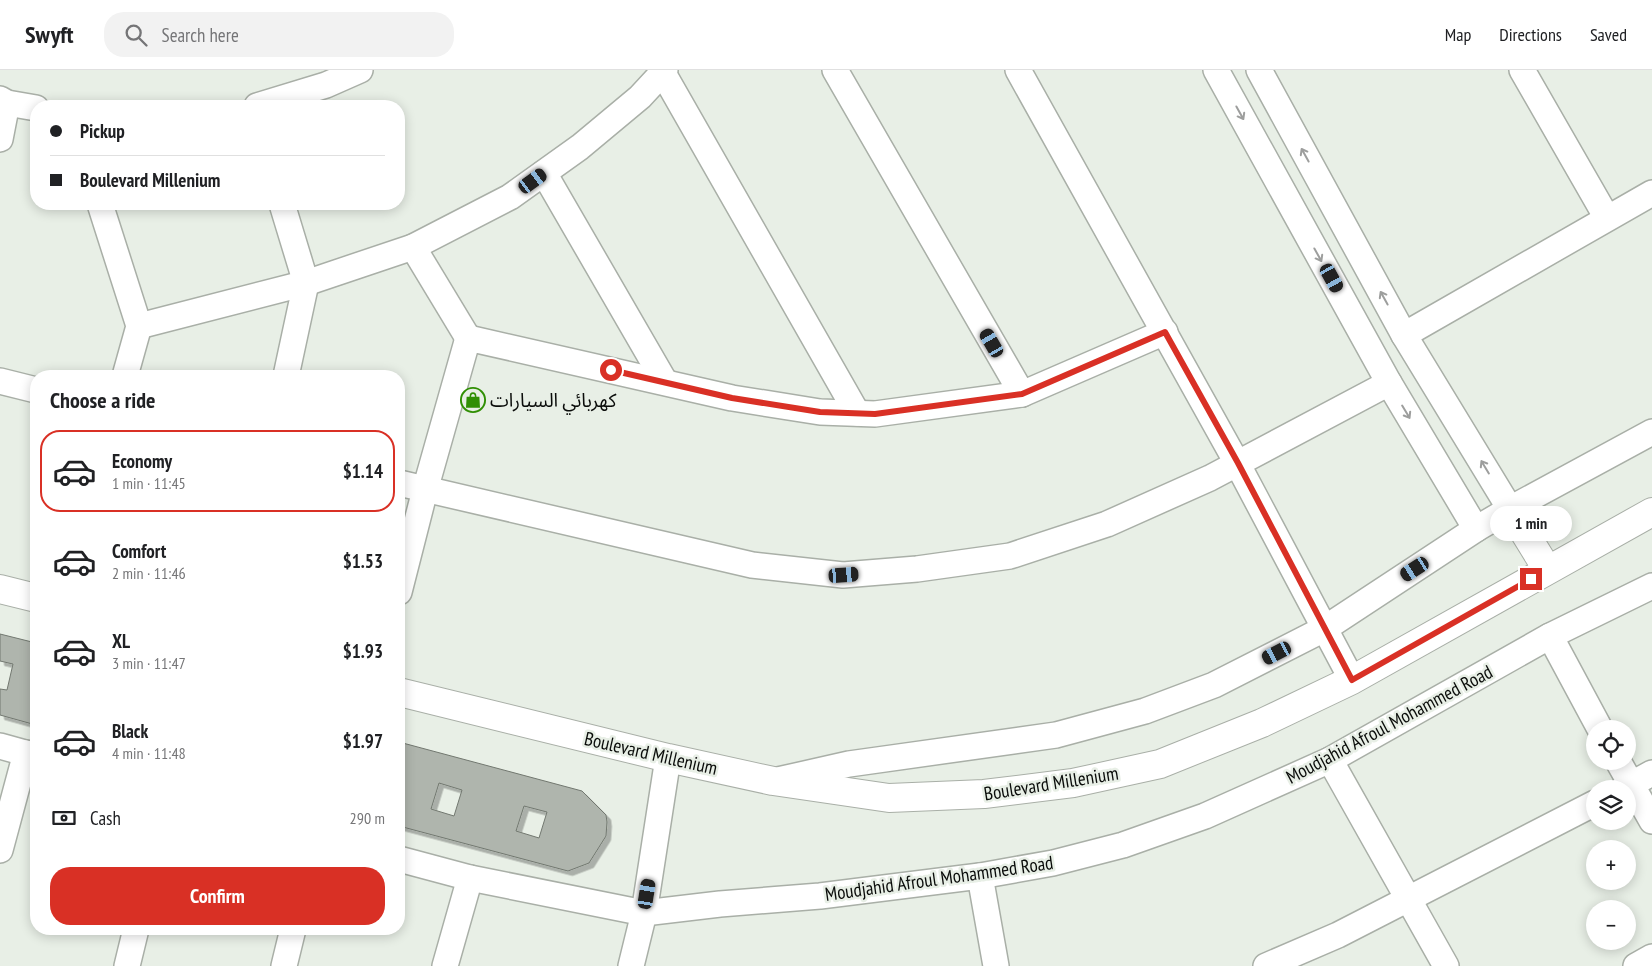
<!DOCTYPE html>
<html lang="en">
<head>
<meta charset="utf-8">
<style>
  :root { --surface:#fff; --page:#f2f2f2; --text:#202124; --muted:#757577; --line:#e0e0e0; --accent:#d93025 }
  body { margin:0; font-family:"PT Sans Narrow","Noto Sans Arabic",sans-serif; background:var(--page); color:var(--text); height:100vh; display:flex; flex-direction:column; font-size:19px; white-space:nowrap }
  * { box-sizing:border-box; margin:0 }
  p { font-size:16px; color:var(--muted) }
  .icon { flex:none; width:28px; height:28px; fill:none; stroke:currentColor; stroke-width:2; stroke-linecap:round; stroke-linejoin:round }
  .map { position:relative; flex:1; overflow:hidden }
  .sheet { position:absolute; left:30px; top:300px; width:375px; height:565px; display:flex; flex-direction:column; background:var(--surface); border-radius:20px; box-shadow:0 2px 12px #0003 }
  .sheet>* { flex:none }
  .top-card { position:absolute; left:30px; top:30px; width:375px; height:110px; border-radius:20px; box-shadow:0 2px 12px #0003; display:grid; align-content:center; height:110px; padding:0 20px; background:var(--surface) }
  .buttons { position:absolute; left:1586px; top:650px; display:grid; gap:10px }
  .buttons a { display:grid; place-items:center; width:50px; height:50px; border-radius:50%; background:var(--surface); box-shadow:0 2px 12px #0003; font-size:25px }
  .end { position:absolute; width:22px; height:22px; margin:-11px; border:6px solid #d93025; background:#fff; box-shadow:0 0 0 2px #fff }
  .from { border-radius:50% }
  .bubble { position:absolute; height:35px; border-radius:18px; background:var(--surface); box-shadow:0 2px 12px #0003; font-size:16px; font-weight:800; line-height:35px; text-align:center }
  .car { position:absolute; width:15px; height:30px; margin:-15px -8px; border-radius:6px; box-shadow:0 0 4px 1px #0007; background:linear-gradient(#222 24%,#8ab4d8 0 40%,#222 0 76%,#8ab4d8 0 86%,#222 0) }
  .top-card b { display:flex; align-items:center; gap:18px; height:48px; font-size:19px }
  .top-card b+b { border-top:1px solid var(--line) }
  .top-card i { width:12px; height:12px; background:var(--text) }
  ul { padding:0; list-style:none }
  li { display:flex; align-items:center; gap:15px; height:82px; margin:0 10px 8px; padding:0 10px; border:2px solid transparent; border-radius:20px }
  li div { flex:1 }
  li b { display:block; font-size:19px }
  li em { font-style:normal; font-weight:800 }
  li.on { border-color:var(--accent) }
  li>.icon { width:45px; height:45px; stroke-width:1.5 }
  h2 { padding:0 20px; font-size:22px; line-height:60px }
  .pay { display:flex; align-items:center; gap:12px; height:55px; padding:0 20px; font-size:19px }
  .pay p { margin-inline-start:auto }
  .primary-button { display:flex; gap:10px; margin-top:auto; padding:10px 20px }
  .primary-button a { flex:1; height:58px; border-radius:20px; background:var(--accent); color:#fff; font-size:20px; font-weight:800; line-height:58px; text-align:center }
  header { display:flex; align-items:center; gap:30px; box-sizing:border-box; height:70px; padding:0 25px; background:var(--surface); border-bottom:1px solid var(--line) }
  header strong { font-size:24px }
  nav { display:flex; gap:28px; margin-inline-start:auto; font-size:18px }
  .search { width:350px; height:45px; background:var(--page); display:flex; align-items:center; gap:12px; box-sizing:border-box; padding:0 18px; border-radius:20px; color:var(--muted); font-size:19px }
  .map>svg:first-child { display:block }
  .building { fill:#afb5ad; stroke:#727870; fill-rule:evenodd; filter:url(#shadow) }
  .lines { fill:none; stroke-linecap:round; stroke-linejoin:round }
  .street-casing { stroke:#a9afa7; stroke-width:28 }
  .secondary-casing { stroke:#a9afa7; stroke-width:30 }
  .street { stroke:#fff; stroke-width:25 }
  .secondary { stroke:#fff; stroke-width:28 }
  .oneway { stroke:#9d9e9d }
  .route { stroke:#d93025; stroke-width:6 }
  .labels { text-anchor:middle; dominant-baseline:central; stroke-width:5; stroke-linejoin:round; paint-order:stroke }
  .poi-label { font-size:19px; fill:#0a0c0a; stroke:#e8efe6; text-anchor:start }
  .street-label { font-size:19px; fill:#0a0c0a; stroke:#e8efe6 }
</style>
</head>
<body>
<header>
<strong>Swyft</strong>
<div class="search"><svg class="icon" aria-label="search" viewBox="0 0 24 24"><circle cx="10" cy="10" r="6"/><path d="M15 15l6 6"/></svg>Search here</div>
<nav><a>Map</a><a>Directions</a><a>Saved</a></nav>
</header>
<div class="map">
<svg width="1652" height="896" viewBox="0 0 1652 896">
  <defs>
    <filter id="shadow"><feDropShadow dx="4.5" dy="4.5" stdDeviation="0" flood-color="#0004"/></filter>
  </defs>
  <rect width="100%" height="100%" fill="#e8efe6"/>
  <g class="building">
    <path d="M0 564 36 573V655L0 645V619L7 620 13 594 0 591Z"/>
    <path d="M399 672 582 721 606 745 607 752 606 766 589 793 568 801 399 756ZM439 713 462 720 454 746 431 739ZM524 736 547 742 539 768 516 761Z"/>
  </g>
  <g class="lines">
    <defs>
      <g id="street">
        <path d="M835 0 1022 324"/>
        <path d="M1018 0 1237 393 1352 610"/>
        <path d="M1216 0 1389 313 1476 459"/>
        <path d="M1259 0 1404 265 1510 439"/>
        <path d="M1522 0 1607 148"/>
        <path d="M663 3 857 343"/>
        <path d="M0 29 7 33 36 38"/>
        <path d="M257 36 326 15 360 0"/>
        <path d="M0 69 7 33"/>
        <path d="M544 103 665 312"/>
        <path d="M100 134 139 256 125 306"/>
        <path d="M282 134 306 213 286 306"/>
        <path d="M413 177 468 268"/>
        <path d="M139 256 306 213 413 177 510 127 580 77 640 27 665 0"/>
        <path d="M1404 265 1652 123"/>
        <path d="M0 311 36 320"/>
        <path d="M399 413 752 495 843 505 917 499 1010 486 1107 454 1210 408 1389 313"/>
        <path d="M399 522 425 420 468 268 732 328 820 342 875 344 1022 324 1165 262"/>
        <path d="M1550 566 1600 659"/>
        <path d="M0 676 36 686"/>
        <path d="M1330 690 1446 896"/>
        <path d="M1618 691 1652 751"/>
        <path d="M778 710 849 694 1056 665 1145 641 1214 615 1324 559 1476 459 1510 439 1652 362"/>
        <path d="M1623 719 1652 703"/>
        <path d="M0 780 26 683"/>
        <path d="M399 789 470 808 644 843 720 834 820 826 980 806 1053 793 1123 775 1205 746 1330 690 1550 566 1652 516"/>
        <path d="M980 806 996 896"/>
        <path d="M127 896 136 859"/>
        <path d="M284 896 293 859"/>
        <path d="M445 896 470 808"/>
        <path d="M631 896 644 843 668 688"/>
        <path d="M1266 896 1338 865 1595 733"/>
        <path d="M1636 896 1652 887"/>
      </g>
      <g id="secondary">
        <path d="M1510 439 1547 499"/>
        <path d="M0 519 36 528"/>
        <path d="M399 622 668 688 773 711 889 728 984 724 1073 713 1160 694 1262 653 1352 610 1652 442"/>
      </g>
    </defs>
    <use href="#street" class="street-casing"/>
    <use href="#secondary" class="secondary-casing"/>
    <use href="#street" class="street"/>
    <use href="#secondary" class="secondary"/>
  </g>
  <defs><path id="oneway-shaft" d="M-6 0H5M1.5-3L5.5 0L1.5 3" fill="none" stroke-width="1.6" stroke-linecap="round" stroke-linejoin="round" transform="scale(1.25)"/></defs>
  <g class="oneway">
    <use href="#oneway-shaft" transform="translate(1240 43) rotate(61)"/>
    <use href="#oneway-shaft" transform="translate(1305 85) rotate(-119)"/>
    <use href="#oneway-shaft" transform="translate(1318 185) rotate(61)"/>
    <use href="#oneway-shaft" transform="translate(1384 228) rotate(-119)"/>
    <use href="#oneway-shaft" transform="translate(1406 342) rotate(59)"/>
    <use href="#oneway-shaft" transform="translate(1485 397) rotate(-121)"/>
  </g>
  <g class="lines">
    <path class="route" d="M611 300 732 328 820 342 875 344 1022 324 1165 262 1238 393 1352 610 1531 509"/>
  </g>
  <defs>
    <symbol id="shop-ring" viewBox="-11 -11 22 22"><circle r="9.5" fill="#e8efe6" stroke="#308f04" stroke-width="1.5"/><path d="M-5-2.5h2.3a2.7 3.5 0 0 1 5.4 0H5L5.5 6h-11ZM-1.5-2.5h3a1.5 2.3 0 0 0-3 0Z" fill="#308f04"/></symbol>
  </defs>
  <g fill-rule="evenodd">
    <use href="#shop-ring" x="459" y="316" width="28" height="28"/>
  </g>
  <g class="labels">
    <g class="poi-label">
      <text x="490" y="330">كهربائي السيارات</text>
    </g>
    <g class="street-label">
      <text transform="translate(1389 654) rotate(-28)">Moudjahid Afroul Mohammed Road</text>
      <text transform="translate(651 683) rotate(13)">Boulevard Millenium</text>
      <text transform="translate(1051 713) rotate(-9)">Boulevard Millenium</text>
      <text transform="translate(939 808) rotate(-8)">Moudjahid Afroul Mohammed Road</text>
    </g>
  </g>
</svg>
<div class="buttons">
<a><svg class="icon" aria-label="locate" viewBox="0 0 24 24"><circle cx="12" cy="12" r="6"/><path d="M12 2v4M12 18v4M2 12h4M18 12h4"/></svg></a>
<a><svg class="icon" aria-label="layers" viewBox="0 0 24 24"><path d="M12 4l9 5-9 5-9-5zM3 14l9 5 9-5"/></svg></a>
<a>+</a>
<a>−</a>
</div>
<i class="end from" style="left:611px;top:300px"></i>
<i class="end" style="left:1531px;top:509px"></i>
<div class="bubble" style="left:1490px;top:436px;width:82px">1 min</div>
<i class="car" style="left:533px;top:111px;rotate:54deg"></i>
<i class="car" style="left:1332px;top:208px;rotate:151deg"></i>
<i class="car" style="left:992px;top:273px;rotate:330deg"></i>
<i class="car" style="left:1415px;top:499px;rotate:237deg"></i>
<i class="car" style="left:844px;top:505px;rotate:86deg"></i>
<i class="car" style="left:1277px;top:583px;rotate:243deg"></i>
<i class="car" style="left:647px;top:824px;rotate:9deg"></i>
<div class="top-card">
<b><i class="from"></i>Pickup</b>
<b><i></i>Boulevard Millenium</b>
</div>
<section class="sheet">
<h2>Choose a ride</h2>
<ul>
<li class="on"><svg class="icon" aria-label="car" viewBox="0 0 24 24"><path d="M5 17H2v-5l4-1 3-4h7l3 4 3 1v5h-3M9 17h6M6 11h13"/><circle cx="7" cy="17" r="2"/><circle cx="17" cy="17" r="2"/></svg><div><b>Economy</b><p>1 min · 11:45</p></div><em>$1.14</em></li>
<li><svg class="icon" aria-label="car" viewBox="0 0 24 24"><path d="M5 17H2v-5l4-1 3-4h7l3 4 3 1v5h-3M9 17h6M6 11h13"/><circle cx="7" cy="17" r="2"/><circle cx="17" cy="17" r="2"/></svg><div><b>Comfort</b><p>2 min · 11:46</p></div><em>$1.53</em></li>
<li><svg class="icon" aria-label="car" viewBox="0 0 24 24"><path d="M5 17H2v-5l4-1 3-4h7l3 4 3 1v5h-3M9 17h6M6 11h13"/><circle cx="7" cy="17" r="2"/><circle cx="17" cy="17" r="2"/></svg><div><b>XL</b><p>3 min · 11:47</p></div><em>$1.93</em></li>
<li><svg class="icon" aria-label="car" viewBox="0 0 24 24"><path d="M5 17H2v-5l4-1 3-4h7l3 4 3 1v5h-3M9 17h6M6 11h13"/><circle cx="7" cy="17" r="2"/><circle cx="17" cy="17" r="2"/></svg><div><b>Black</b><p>4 min · 11:48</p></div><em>$1.97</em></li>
</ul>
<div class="pay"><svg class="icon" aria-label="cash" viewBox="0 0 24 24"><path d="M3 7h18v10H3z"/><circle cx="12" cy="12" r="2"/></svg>Cash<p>290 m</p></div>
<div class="primary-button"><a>Confirm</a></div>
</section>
</div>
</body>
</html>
